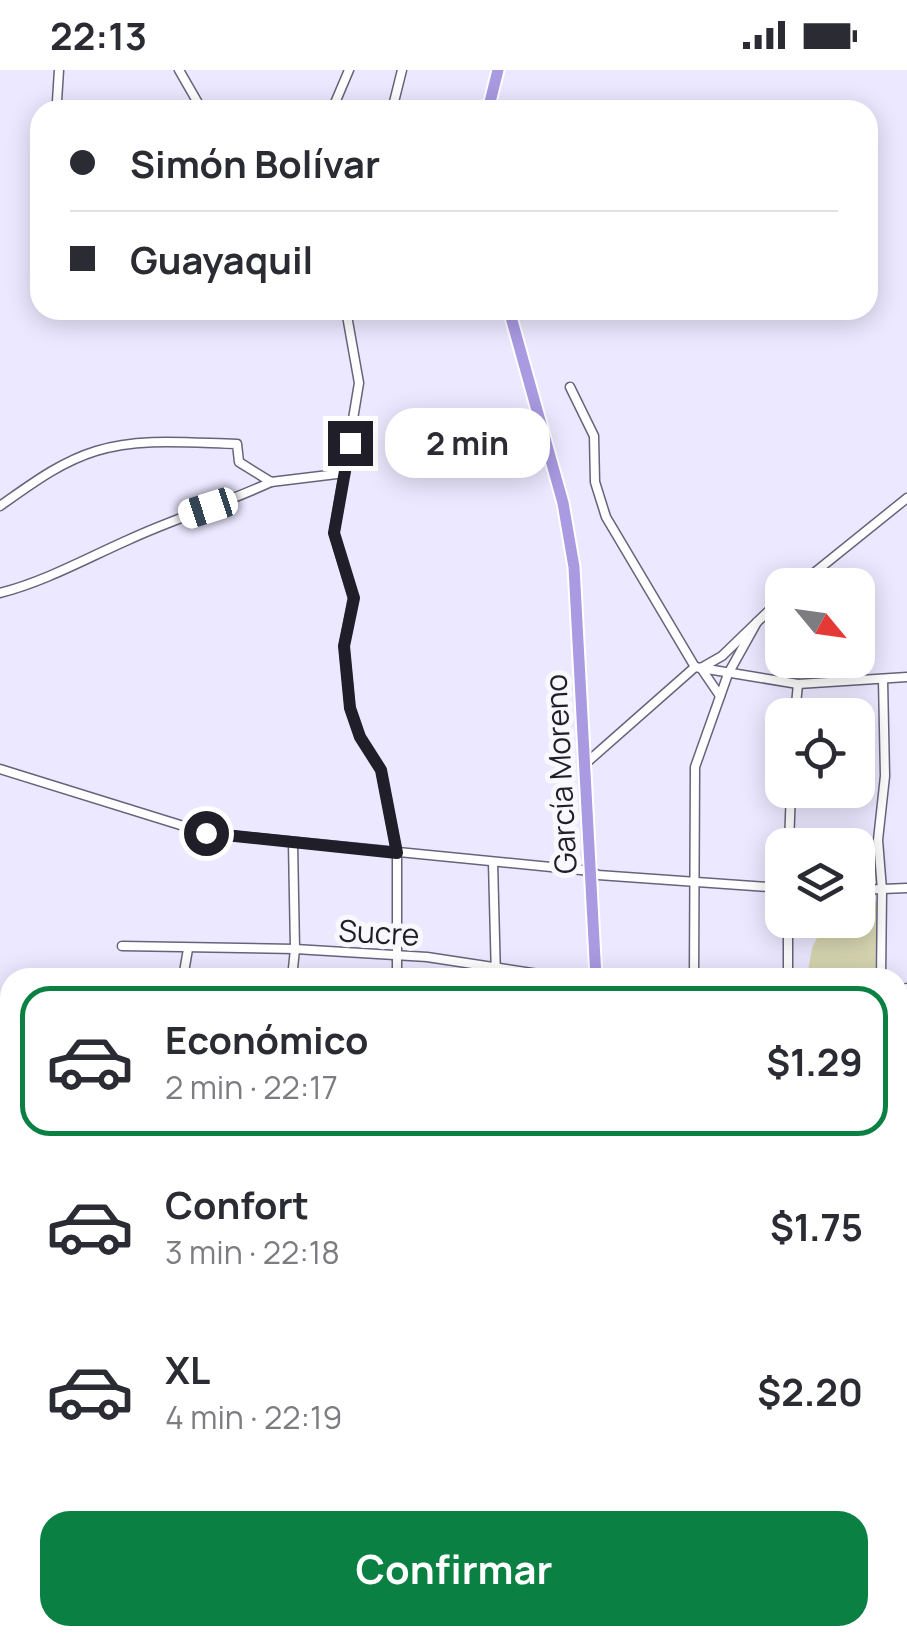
<!DOCTYPE html>
<html lang="es">
<head>
<meta charset="utf-8">
<style>
  :root { --surface:#fff; --page:#f2f2f3; --text:#2b2b33; --muted:#7c7c81; --line:#e1e1e2; --accent:#0b8043 }
  body { margin:0; font-family:Manrope,sans-serif; background:var(--page); color:var(--text); height:100vh; display:flex; flex-direction:column; font-size:38px; white-space:nowrap }
  * { box-sizing:border-box; margin:0 }
  p { font-size:32px; color:var(--muted) }
  .icon { flex:none; width:55px; height:55px; fill:none; stroke:currentColor; stroke-width:2; stroke-linecap:round; stroke-linejoin:round }
  .map { position:relative; flex:1; overflow:hidden }
  .panel { position:absolute; left:0px; top:898px; width:908px; height:678px; display:flex; flex-direction:column; background:var(--surface); border-radius:30px 30px 0 0; box-shadow:0 5px 25px #0003 }
  .panel>* { flex:none }
  .guide { position:absolute; left:30px; top:30px; width:848px; height:220px; border-radius:30px; box-shadow:0 5px 25px #0003; display:grid; align-content:center; height:220px; padding:0 40px; background:var(--surface) }
  .needle { width:65px; rotate:119deg }
  .buttons { position:absolute; left:765px; top:498px; display:grid; gap:20px }
  .buttons a { display:grid; place-items:center; width:110px; height:110px; border-radius:20px; background:var(--surface); box-shadow:0 5px 25px #0003; font-size:50px }
  .end { position:absolute; width:45px; height:45px; margin:-22px; border:12px solid #201e28; background:#fff; box-shadow:0 0 0 5px #fff }
  .from { border-radius:50% }
  .bubble { position:absolute; height:70px; border-radius:30px; background:var(--surface); box-shadow:0 5px 25px #0003; font-size:32px; font-weight:700; line-height:70px; text-align:center }
  .car { position:absolute; width:30px; height:60px; margin:-30px -15px; border-radius:12px; box-shadow:0 0 8px 2px #0007; background:linear-gradient(#fff 24%,#345 0 40%,#fff 0 76%,#345 0 86%,#fff 0) }
  .guide b { display:flex; align-items:center; gap:35px; height:95px; font-size:38px }
  .guide b+b { border-top:2px solid var(--line) }
  .guide i { width:25px; height:25px; background:var(--text) }
  ul { padding:18px 0 0; list-style:none }
  li { display:flex; align-items:center; gap:30px; height:150px; margin:0 20px 15px; padding:0 20px; border:5px solid transparent; border-radius:30px }
  li div { flex:1 }
  li b { display:block; font-size:38px }
  li em { font-style:normal; font-weight:700 }
  li.on { border-color:var(--accent) }
  li>.icon { width:90px; height:90px; stroke-width:1.5 }
  .cta { display:flex; gap:20px; margin-top:auto; padding:20px 40px }
  .cta a { flex:1; height:115px; border-radius:30px; background:var(--accent); color:#fff; font-size:40px; font-weight:700; line-height:115px; text-align:center }
  .status { display:flex; justify-content:space-between; align-items:center; height:70px; padding:0 50px; background:var(--surface); direction:ltr }
  .status svg { height:28px; fill:currentColor }
  .map>svg:first-child { display:block }
  .green { fill:#d7d6b1 }
  .lines { fill:none; stroke-linecap:round; stroke-linejoin:round }
  .minor-casing { stroke:#67637b; stroke-width:11 }
  .highway-casing { stroke:#fff; stroke-width:15 }
  .minor { stroke:#fff; stroke-width:8 }
  .highway { stroke:#a99ae1; stroke-width:11 }
  .route { stroke:#201e28; stroke-width:12 }
  .labels { text-anchor:middle; dominant-baseline:central; stroke-width:10; stroke-linejoin:round; paint-order:stroke }
  .street-label { font-size:30px; fill:#201e28; stroke:#f9f8fd }
</style>
</head>
<body>
<div class="status"><b>22:13</b><svg viewBox="0 0 49 12"><path d="M0 12V9h3v3zM5 12V6h3v6zM10 12V3h3v9zM15 12V0h3v12zM26 1h20v11H26zM47 4h2v5h-2z"/></svg></div>
<div class="map">
<svg width="907" height="1574" viewBox="0 0 907 1574">
  <rect width="100%" height="100%" fill="#ece8ff"/>
  <path class="green" d="M858 829 877 832 875 907H807L812 878 819 864 814 850H858Z"/>
  <g class="lines">
    <defs>
      <g id="minor">
        <path d="M179 0 202 40"/>
        <path d="M57 31 59 0"/>
        <path d="M332 40 349 0"/>
        <path d="M392 40 402 0"/>
        <path d="M346 240 359 313 334 463 353 528 344 576 350 638 360 667 381 700 397 783V908"/>
        <path d="M570 317 594 366 595 412 606 447 695 597"/>
        <path d="M0 436C30 415 60 392 96 381 140 367 192 373 237 374L239 392 271 412 345 403"/>
        <path d="M799 515 907 428"/>
        <path d="M0 523C46 511 85 489 128 470 175 448 224 434 271 412"/>
        <path d="M701 598 798 614 907 607"/>
        <path d="M701 598 720 626"/>
        <path d="M795 645 798 614"/>
        <path d="M585 694 695 597 701 598 722 586 782 528"/>
        <path d="M0 699 206 763 591 801 598 805 782 818"/>
        <path d="M789 775 791 720"/>
        <path d="M493 792 496 908"/>
        <path d="M858 820 907 818"/>
        <path d="M788 850V908"/>
        <path d="M122 876 295 879 427 887 565 908"/>
        <path d="M183 908 188 879"/>
        <path d="M292 908 295 879 293 773"/>
        <path d="M694 908 695 697 728 604 757 552"/>
        <path d="M881 908 882 820 878 770 885 706 883 610"/>
        <path d="M898 920 907 918"/>
        <path d="M898 1013 907 1012"/>
        <path d="M898 1106H907"/>
        <path d="M0 1153 10 1138"/>
        <path d="M898 1203 907 1202"/>
        <path d="M0 1273 2 1249"/>
        <path d="M898 1292 906 1395 904 1574"/>
        <path d="M0 1313 10 1314"/>
        <path d="M110 1565 111 1574"/>
        <path d="M295 1574 296 1565"/>
        <path d="M388 1574 390 1565"/>
        <path d="M498 1574 499 1565"/>
        <path d="M656 1574 665 1565"/>
        <path d="M696 1574V1565"/>
        <path d="M805 1574V1565"/>
      </g>
      <g id="highway">
        <path d="M488 40 498 0"/>
        <path d="M509 240 563 433 574 497 596 908"/>
        <path d="M626 1574V1565"/>
      </g>
    </defs>
    <use href="#minor" class="minor-casing"/>
    <use href="#highway" class="highway-casing"/>
    <use href="#minor" class="minor"/>
    <use href="#highway" class="highway"/>
  </g>
  <g class="lines">
    <path class="route" d="M206 763 397 783 381 700 360 667 350 638 344 576 354 528 334 463 350 373"/>
  </g>
  <g class="labels">
    <g class="street-label">
      <text transform="translate(560 704) rotate(-93)">García Moreno</text>
      <text transform="translate(379 862) rotate(3)">Sucre</text>
    </g>
  </g>
</svg>
<div class="buttons">
<a><svg class="needle" viewBox="-14 -14 28 28"><path d="M0-13l5 13h-10z" fill="#e53935"/><path d="M0 13l5-13h-10z" fill="#7c7c81"/></svg></a>
<a><svg class="icon" aria-label="locate" viewBox="0 0 24 24"><circle cx="12" cy="12" r="6"/><path d="M12 2v4M12 18v4M2 12h4M18 12h4"/></svg></a>
<a><svg class="icon" aria-label="layers" viewBox="0 0 24 24"><path d="M12 4l9 5-9 5-9-5zM3 14l9 5 9-5"/></svg></a>
</div>
<i class="end from" style="left:206px;top:763px"></i>
<i class="end" style="left:350px;top:373px"></i>
<div class="bubble" style="left:385px;top:338px;width:165px">2 min</div>
<i class="car" style="left:208px;top:438px;rotate:252deg"></i>
<div class="guide">
<b><i class="from"></i>Simón Bolívar</b>
<b><i></i>Guayaquil</b>
</div>
<section class="panel">
<ul>
<li class="on"><svg class="icon" aria-label="car" viewBox="0 0 24 24"><path d="M5 17H2v-5l4-1 3-4h7l3 4 3 1v5h-3M9 17h6M6 11h13"/><circle cx="7" cy="17" r="2"/><circle cx="17" cy="17" r="2"/></svg><div><b>Económico</b><p>2 min · 22:17</p></div><em>$1.29</em></li>
<li><svg class="icon" aria-label="car" viewBox="0 0 24 24"><path d="M5 17H2v-5l4-1 3-4h7l3 4 3 1v5h-3M9 17h6M6 11h13"/><circle cx="7" cy="17" r="2"/><circle cx="17" cy="17" r="2"/></svg><div><b>Confort</b><p>3 min · 22:18</p></div><em>$1.75</em></li>
<li><svg class="icon" aria-label="car" viewBox="0 0 24 24"><path d="M5 17H2v-5l4-1 3-4h7l3 4 3 1v5h-3M9 17h6M6 11h13"/><circle cx="7" cy="17" r="2"/><circle cx="17" cy="17" r="2"/></svg><div><b>XL</b><p>4 min · 22:19</p></div><em>$2.20</em></li>
</ul>
<div class="cta"><a>Confirmar</a></div>
</section>
</div>
</body>
</html>
